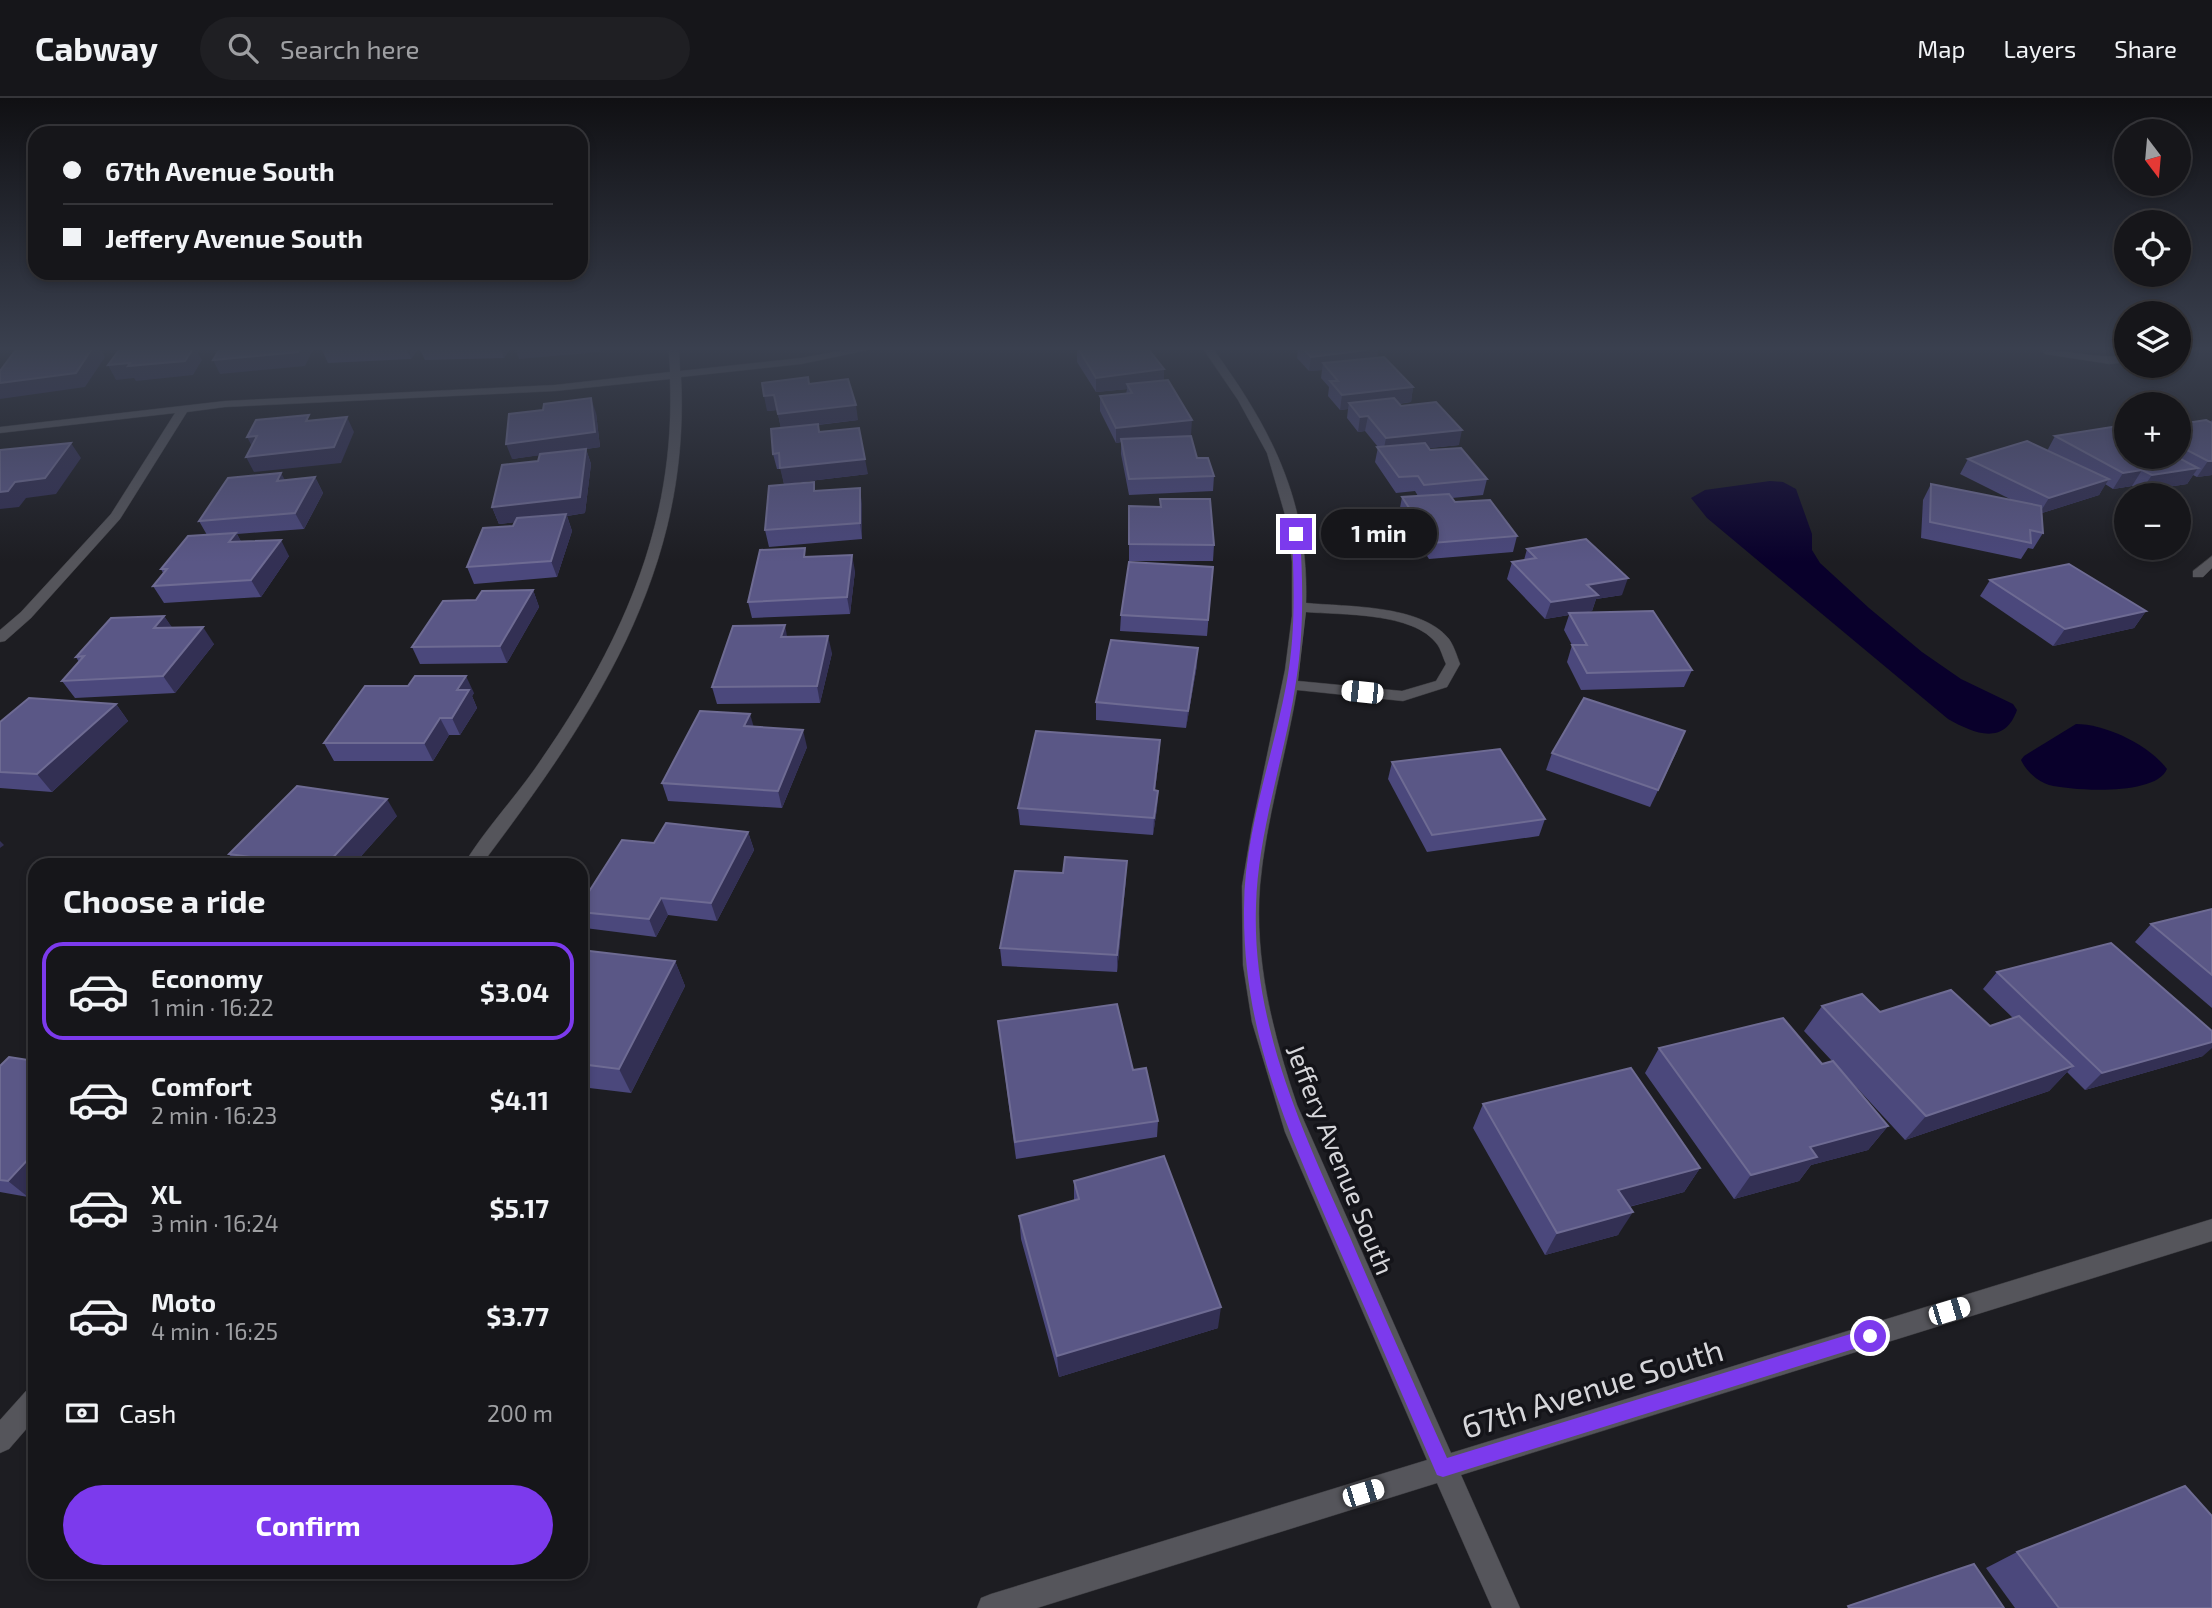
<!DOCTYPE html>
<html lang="en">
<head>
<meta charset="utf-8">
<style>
  :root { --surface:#16161a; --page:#1f1f23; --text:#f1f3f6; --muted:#9e9fa2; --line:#353539; --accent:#7c3aed }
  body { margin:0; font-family:"Exo 2",sans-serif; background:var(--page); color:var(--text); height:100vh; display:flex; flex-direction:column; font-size:26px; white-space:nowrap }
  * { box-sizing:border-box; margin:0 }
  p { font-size:23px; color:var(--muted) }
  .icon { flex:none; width:38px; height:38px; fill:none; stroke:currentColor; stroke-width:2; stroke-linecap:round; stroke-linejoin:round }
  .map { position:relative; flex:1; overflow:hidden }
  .side { position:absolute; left:28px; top:760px; width:560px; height:721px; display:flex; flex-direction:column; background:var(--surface); border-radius:21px; box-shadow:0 4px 10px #0003,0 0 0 2px var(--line) }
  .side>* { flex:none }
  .hud { position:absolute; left:28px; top:28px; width:560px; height:154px; border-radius:21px; box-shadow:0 4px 10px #0003,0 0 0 2px var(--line); display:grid; align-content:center; height:154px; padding:0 35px; background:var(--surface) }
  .needle { width:46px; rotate:164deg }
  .controls { position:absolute; left:2114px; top:21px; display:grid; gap:14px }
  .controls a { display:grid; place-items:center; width:77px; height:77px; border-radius:50%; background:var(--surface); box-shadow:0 4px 10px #0003,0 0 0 2px var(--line); font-size:35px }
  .end { position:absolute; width:32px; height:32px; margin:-16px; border:9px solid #7c3aed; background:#fff; box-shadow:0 0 0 4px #fff }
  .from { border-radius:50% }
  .bubble { position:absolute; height:49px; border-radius:24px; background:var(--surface); box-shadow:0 4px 10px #0003,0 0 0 2px var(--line); font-size:23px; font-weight:700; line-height:49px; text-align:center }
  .car { position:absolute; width:21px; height:42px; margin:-21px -10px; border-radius:9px; box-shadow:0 0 5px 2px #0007; background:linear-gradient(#fff 24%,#345 0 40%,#fff 0 76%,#345 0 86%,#fff 0) }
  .hud b { display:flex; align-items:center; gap:24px; height:66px; font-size:26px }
  .hud b+b { border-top:2px solid var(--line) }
  .hud i { width:18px; height:18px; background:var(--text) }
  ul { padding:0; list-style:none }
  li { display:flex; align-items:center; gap:21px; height:98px; margin:0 14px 10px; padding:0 21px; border:4px solid transparent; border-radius:21px }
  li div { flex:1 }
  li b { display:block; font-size:26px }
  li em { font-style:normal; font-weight:700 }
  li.on { border-color:var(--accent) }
  li>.icon { width:63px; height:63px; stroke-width:1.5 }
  h2 { padding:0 35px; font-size:32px; line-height:84px }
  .pay { display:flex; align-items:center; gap:18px; height:77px; padding:0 35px; font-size:26px }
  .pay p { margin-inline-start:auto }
  .button { display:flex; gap:14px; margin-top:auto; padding:14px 35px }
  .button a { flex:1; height:80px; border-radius:42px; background:var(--accent); color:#fff; font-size:28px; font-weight:700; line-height:80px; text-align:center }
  header { display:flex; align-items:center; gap:42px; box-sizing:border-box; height:98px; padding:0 35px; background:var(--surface); border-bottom:2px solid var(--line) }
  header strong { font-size:33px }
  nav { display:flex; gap:38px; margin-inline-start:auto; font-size:24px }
  .search { width:490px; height:63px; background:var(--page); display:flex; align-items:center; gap:18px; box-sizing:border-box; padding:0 24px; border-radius:38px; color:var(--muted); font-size:26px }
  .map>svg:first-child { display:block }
  .water { fill:#09002b }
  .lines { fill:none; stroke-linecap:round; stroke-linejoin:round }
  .lane-casing { stroke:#39393d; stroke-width:1 }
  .street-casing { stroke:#39393d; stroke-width:1 }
  .lane { fill:#55555b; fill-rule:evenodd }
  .street { fill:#55555b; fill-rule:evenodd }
  .wall { fill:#4b487c }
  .shaded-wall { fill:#333054 }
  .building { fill:#5a5786; stroke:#6e6b93; stroke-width:2 }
  .route { fill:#7c3aed }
  .labels { text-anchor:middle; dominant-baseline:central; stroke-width:7; stroke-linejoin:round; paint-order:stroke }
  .street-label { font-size:26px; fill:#d6d6da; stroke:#141419 }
  .near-street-label { font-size:32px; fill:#d6d6da; stroke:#141419 }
</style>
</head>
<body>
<header>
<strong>Cabway</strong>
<div class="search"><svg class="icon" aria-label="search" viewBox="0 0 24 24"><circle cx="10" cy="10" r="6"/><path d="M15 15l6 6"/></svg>Search here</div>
<nav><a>Map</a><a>Layers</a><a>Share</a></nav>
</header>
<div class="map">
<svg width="2212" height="1510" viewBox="0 0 2212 1510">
  <rect width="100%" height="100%" fill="#1d1d22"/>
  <g class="water">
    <path d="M1770 383 1783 384 1796 391 1812 436V452L1820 465 1869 510 1922 554 1961 581 2013 606 2017 612C2004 649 1973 635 1948 621L1707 420 1691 400 1705 392Z"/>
    <path d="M2076 626C2106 626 2149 647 2167 671 2156 698 2074 693 2049 687 2038 684 2026 673 2021 662L2024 658Z"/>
  </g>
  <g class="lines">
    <defs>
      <g id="lane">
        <path d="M2040 252C2069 252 2097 261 2126 258V264L2110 266 2045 256Z"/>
        <path d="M2179 252H2197L2179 257Z"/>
      </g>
      <g id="street">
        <path d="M669 252H679L680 273 801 260 845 252H868L801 266 681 279C691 474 594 617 482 766H464C484 733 512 703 534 672 619 551 676 430 670 281L555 293 225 309 187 314 120 421 31 520 5 543 0 544V532L21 514 111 416 175 315 0 335V329L225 303 555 287 670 274Z"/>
        <path d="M1204 252H1214C1272 332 1309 404 1306 505 1346 509 1421 506 1449 541 1454 548 1457 558 1460 566L1447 589 1403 603 1297 592C1286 657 1266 721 1260 787 1254 862 1273 936 1297 1007L1451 1355 2212 1121V1143L1461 1377 1520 1510H1492L1437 1385 1037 1510H977L981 1500 991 1496 1427 1362 1285 1034 1252 924 1243 867 1242 788 1252 729 1285 572 1292 518V464L1288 427 1267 355 1238 302ZM1306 514C1341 517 1414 514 1437 546 1441 551 1443 560 1446 566L1436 583 1402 593 1298 583Z"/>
        <path d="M2212 458V470L2203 479H2193V473Z"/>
        <path d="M35 1289V1321L9 1351 0 1355V1322L26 1293Z"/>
      </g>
    </defs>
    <use href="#lane" class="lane-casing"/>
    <use href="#street" class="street-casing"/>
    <use href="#lane" class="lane"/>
    <use href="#street" class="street"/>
  </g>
  <g class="wall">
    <path d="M322 252H417L411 261 328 265Z"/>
    <path d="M420 252H509L504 260 425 262Z"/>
    <path d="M1077 252H1149L1191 337 1178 338 1214 378 1213 393 1129 397 1121 356V344L1116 345 1100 313V298L1126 296 1127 291 1096 294 1077 264Z"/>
    <path d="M1298 252H1378L1377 260 1413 289 1411 304 1399 306 1459 347 1429 350 1430 352 1487 381 1483 397 1452 400 1455 404 1517 438 1513 454 1429 461 1399 415 1402 399 1418 398 1415 393 1396 395 1375 364 1378 349 1365 333 1358 334 1347 320 1348 311 1340 312 1328 298 1329 289 1321 280 1322 272 1309 273 1297 260Z"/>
    <path d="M809 286 858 322 818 327 820 334 868 376 784 386 781 371H777L773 356 781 330 777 312 767 313Z"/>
    <path d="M596 315 600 349 586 351 591 366 585 415 567 418 572 433 557 479 474 486 467 469 513 428 515 424 499 426 492 409 538 363 539 357 512 361Z"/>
    <path d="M2212 322V377L2197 379 2193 377 2187 386 2141 393 2132 388 2113 391 2105 386 2099 397 2042 415 2043 435 2033 451 2028 450 2021 461 1921 440 1923 402 1931 386 2012 402 1960 376 1968 361 2047 353 2055 338 2126 359H2179V326L2210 324Z"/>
    <path d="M315 379 323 395 304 431 237 436 241 444 289 458 261 499 164 505 153 488 163 475 161 471 207 437 199 423 285 382Z"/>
    <path d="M814 384 815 393 862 406V441L769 449 765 432Z"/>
    <path d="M1160 401 1214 447 1213 463H1129V408L1160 409Z"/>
    <path d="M1527 451 1622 497 1596 501 1592 513 1582 515 1692 572 1684 589 1581 592 1567 564 1572 547 1564 532 1569 517 1545 521 1507 481 1512 464 1524 462Z"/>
    <path d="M807 459 855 473 850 516 752 520 748 504Z"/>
    <path d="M1213 469 1207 538 1120 533 1121 517Z"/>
    <path d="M1990 482 2146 513 2134 530 2053 548 1980 498Z"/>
    <path d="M533 492 539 509 507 565 420 566 412 549 476 502Z"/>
    <path d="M164 518 172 530 214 546 175 595 75 600 62 583 79 564 76 559Z"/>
    <path d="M787 539 832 555 820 605 717 606 712 589Z"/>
    <path d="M1197 567 1186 630 1096 622V604Z"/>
    <path d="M474 595 472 598 477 610 460 637H449L433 663H334L324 645Z"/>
    <path d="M116 606 128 623 52 694 0 690V624Z"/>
    <path d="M1160 642 1159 659 1155 692 1158 693 1157 710 1153 737 1020 727 1018 710Z"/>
    <path d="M807 649 782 710 668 703 662 685Z"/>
    <path d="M1678 651 1650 709 1546 672 1552 655Z"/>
    <path d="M1392 664 1545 721 1539 738 1427 754 1388 681Z"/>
    <path d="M397 718 354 766H236L229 756Z"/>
    <path d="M748 734 754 752 717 823 668 817 656 839 585 830 581 823V806L654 745Z"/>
    <path d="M1126 780 1117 874 1002 868 1000 850Z"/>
    <path d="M2212 811V910L2135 844 2151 826Z"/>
    <path d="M581 852 675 863 685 888 631 995 581 989Z"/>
    <path d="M1997 874 2203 958 2085 992 2067 974 2049 993 1905 1042 1847 979 1888 1028 1868 1052 1811 1067 1799 1083 1734 1101 1645 975 1659 950 1822 966 1832 963 1804 933 1822 908 1990 928 2013 920 1983 891Z"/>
    <path d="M1000 940 1133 972 1158 1023 1157 1039 1016 1061Z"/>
    <path d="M35 963V1092L28 1099 0 1094V968Z"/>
    <path d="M1483 1006 1700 1070 1684 1094 1629 1109 1618 1137 1545 1157 1473 1030Z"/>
    <path d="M1074 1083 1218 1230 1059 1279 1021 1141 1019 1118 1074 1102Z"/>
    <path d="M2017 1454 2212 1510H2015L1986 1470Z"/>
  </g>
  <g class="shaded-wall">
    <path d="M91 252H101L105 259 85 289 0 301V285Z"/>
    <path d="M186 252H199L198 255 202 262 193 277 136 283 134 280 116 282 108 267Z"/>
    <path d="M299 252H313L305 268 220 276 213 262Z"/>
    <path d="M407 252H417L411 261Z"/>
    <path d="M501 252H509L504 260Z"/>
    <path d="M516 252H601L600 254 519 261Z"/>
    <path d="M1367 252H1378L1376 265H1323L1322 272 1309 273 1311 259Z"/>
    <path d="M1164 271V286H1127V291L1096 294V280Z"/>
    <path d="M1413 289 1411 304 1354 311 1349 305 1348 311 1340 312 1342 297Z"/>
    <path d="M774 297 777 312 767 313 764 298Z"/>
    <path d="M591 300 596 315 600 349 586 351 591 366 585 415 567 418 572 433 557 479 551 463 566 418 499 426 492 409 586 351 512 361 506 346Z"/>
    <path d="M856 307 858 322 781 331 778 316Z"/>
    <path d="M1368 318 1365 333 1358 334 1360 319Z"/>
    <path d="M347 319 354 334 341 365 254 374 246 359Z"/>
    <path d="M1192 322 1191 337 1122 344 1121 341V344L1116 345V330Z"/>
    <path d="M1462 332 1459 347 1383 355 1386 340Z"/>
    <path d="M257 338 255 354 247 339Z"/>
    <path d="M71 345 81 360 56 396 26 400 19 409 0 411V394Z"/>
    <path d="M865 361 868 376 784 386 780 370Z"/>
    <path d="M2208 363H2212V377L2197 379Z"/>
    <path d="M2198 370 2187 386 2141 393 2152 377Z"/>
    <path d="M2142 372 2132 388 2113 391 2123 375Z"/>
    <path d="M281 375 290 391 277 383Z"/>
    <path d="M315 379 323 395 304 431 295 415Z"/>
    <path d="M2109 381 2099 397 2039 416 2049 400Z"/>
    <path d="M860 390 862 406V441L860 425Z"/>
    <path d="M236 435 246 451 229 444Z"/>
    <path d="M281 442 289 458 261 499 251 482Z"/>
    <path d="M852 457 855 473 850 516 847 499Z"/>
    <path d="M1628 480 1622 497 1596 501 1592 513 1570 517 1569 515V517L1545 521 1551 504 1587 487Z"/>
    <path d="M533 492 539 509 507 565 500 548Z"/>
    <path d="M2146 513 2134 530 2053 548 2065 531Z"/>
    <path d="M164 518 176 535 154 530Z"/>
    <path d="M785 527 788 544 781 539Z"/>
    <path d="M203 529 214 546 175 595 163 578Z"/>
    <path d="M828 538 832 555 820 605 817 588Z"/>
    <path d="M1198 550 1197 567 1186 630 1188 613Z"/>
    <path d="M466 578 474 595 472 598 477 610 460 637 452 620 457 592Z"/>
    <path d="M116 606 128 623 52 694 37 676Z"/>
    <path d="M750 616 755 633 744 628Z"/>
    <path d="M440 620 449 637 433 663 424 645Z"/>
    <path d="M803 632 807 649 782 710 778 693Z"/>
    <path d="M1160 642 1159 659 1153 710 1154 692Z"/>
    <path d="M1158 693 1157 710 1153 737 1154 720Z"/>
    <path d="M387 701 397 718 354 766H327Z"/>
    <path d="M748 734 754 752 717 823 711 805Z"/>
    <path d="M0 743 4 747 0 750Z"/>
    <path d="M1127 763 1126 780 1117 874V857Z"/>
    <path d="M661 800 668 817 656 839 649 821Z"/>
    <path d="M675 863 685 888 631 995 619 971Z"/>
    <path d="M2212 944V950L2203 958 2085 992 2102 975Z"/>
    <path d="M2073 968 2049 993 1905 1042 1926 1018Z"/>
    <path d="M1888 1028 1868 1052 1811 1067 1799 1083 1734 1101 1751 1077 1810 1049Z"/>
    <path d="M32 1057 35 1059V1092L28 1099 8 1083Z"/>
    <path d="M1700 1070 1684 1094 1605 1115 1618 1092Z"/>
    <path d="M1633 1114 1618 1137 1545 1157 1557 1135Z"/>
    <path d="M1221 1209 1218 1230 1059 1279 1057 1258Z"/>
  </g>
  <g class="building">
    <path d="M28 252H91L76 275 0 285V273L15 253Z"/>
    <path d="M119 252H192L185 263 128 268 130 265 108 267Z"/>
    <path d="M219 252H299L298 254 213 262Z"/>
    <path d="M1079 252H1149L1164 271 1096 280Z"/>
    <path d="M1304 252H1367L1311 259Z"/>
    <path d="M1384 259 1413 289 1342 297 1330 283H1338L1323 265Z"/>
    <path d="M808 279 809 286 848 281 856 307 778 316 774 297 764 298 762 285Z"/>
    <path d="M1168 282 1192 322 1116 330 1100 298 1132 295 1127 286Z"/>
    <path d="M591 300 595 334 506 346 509 316 543 312 544 306Z"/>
    <path d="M1394 300 1401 308 1436 304 1462 332 1386 340 1368 318 1360 319 1349 305Z"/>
    <path d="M309 317 306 323 347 319 334 349 246 359 257 338 247 339 256 322Z"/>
    <path d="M2206 322 2212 325V363H2208L2179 348V326Z"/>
    <path d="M818 326 819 334 859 330 865 361 780 370 779 355 773 356 771 331Z"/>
    <path d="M2118 328 2126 332V359H2177L2198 370 2152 377 2142 372 2123 375 2055 338Z"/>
    <path d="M1191 338 1197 360H1208L1214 378 1129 381 1121 341Z"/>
    <path d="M2027 343 2109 381 2049 400 1968 361Z"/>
    <path d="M71 345 45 380 15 384 8 393 0 394V352Z"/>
    <path d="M1425 345 1430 352 1461 350 1487 381 1424 387 1418 378 1399 379 1377 349Z"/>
    <path d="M586 351 580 399 492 409 502 367 538 363 540 356Z"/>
    <path d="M281 375 277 383 315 379 295 415 199 423 228 380Z"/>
    <path d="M814 384V393L860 390V425L765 432 769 388Z"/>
    <path d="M1931 386 2041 408 2043 435 2030 432 2031 445 1930 424Z"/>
    <path d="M1449 396 1455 404 1490 402 1517 438 1432 445 1402 399Z"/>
    <path d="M1160 401H1210L1214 447 1129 446V408L1161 409Z"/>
    <path d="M566 416 551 463 467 469 483 430 513 428 517 420Z"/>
    <path d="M236 435 229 444 281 442 251 482 153 488 167 471H161L188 438Z"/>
    <path d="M1586 441 1628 480 1587 487 1598 497 1551 504 1512 464 1536 460 1527 451Z"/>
    <path d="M805 450 804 459 852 457 847 499 748 504 760 452Z"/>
    <path d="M1129 464 1213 469 1208 522 1121 517Z"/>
    <path d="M2069 466 2146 513 2065 531 1990 482Z"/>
    <path d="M533 492 500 548 412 549 443 503 476 502 482 493Z"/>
    <path d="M1653 513 1692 572 1587 575 1572 547H1587L1569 515Z"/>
    <path d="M164 518 154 530 203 529 163 578 62 583 84 558 76 559 111 520Z"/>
    <path d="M785 527 781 539 828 538 817 588 712 589 733 528Z"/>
    <path d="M1111 542 1198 550 1188 613 1096 604Z"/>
    <path d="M415 578H466L457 592H469L452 620H440L424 645H324L365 588H408Z"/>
    <path d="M29 600 116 606 37 676 0 674V624Z"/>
    <path d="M1584 600 1685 633 1658 692 1552 655Z"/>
    <path d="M700 613 750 616 744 628 803 632 778 693 662 685Z"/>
    <path d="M1036 633 1160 642 1154 692 1158 693 1154 720 1018 710Z"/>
    <path d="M1500 651 1545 721 1432 737 1392 664Z"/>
    <path d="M297 688 387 701 327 766H261L265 761 229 756Z"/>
    <path d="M666 725 748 734 711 805 661 800 649 821 581 814V806L622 742 654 745Z"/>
    <path d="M1065 759 1127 763 1117 857 1000 850 1015 773 1063 775Z"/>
    <path d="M2212 811V877L2151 826Z"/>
    <path d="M2111 845 2212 933V944L2102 975 1997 874Z"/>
    <path d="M581 852 675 863 619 971 581 966Z"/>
    <path d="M1951 892 1990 928 2019 918 2073 968 1926 1018 1822 908 1862 896 1880 914Z"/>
    <path d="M1117 906 1133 972 1146 970 1158 1023 1015 1044 998 923Z"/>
    <path d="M1783 920 1822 966 1833 963 1888 1028 1810 1049 1817 1059 1751 1077 1659 950Z"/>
    <path d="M9 959 35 963V1057H32L8 1083 0 1082V968Z"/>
    <path d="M1631 970 1700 1070 1618 1092 1633 1114 1557 1135 1483 1006Z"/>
    <path d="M1164 1058 1221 1209 1057 1258 1019 1118 1079 1101 1074 1083Z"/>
    <path d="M2185 1388 2212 1418V1510H2059L2017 1454Z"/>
    <path d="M1974 1466 2004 1510H1849L1848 1508Z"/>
  </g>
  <linearGradient id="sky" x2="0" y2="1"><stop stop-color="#101013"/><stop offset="0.54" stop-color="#3a404f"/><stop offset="1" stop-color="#3a404f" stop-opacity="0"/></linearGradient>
  <rect width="2212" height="464" fill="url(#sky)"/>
  <path class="route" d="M1296 433 1300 436C1303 486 1304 534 1296 584 1285 659 1258 732 1256 808 1252 926 1302 1032 1349 1137 1381 1212 1414 1286 1447 1360L1870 1230 1876 1232 1878 1238 1876 1244 1443 1379 1437 1377C1403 1299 1370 1221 1336 1144 1288 1031 1243 938 1244 811 1244 736 1272 661 1286 588 1296 537 1294 487 1292 436Z"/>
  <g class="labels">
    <g class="street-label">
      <text transform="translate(1341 1061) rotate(68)">Jeffery Avenue South</text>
    </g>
    <g class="near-street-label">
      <text transform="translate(1592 1289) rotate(-17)">67th Avenue South</text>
    </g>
  </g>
</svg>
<div class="controls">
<a><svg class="needle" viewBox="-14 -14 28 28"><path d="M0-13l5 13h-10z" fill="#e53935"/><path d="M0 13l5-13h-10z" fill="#9e9fa2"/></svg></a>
<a><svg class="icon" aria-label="locate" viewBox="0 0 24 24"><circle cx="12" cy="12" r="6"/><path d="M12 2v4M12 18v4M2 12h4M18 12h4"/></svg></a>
<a><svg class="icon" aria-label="layers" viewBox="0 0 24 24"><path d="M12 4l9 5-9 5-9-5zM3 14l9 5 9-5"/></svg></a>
<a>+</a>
<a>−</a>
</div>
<i class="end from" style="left:1870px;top:1238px"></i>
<i class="end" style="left:1296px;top:436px"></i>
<div class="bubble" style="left:1321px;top:411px;width:116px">1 min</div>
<i class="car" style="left:1362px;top:594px;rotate:276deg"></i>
<i class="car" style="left:1949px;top:1213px;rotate:73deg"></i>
<i class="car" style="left:1363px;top:1395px;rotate:73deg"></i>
<div class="hud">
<b><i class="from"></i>67th Avenue South</b>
<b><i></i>Jeffery Avenue South</b>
</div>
<section class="side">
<h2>Choose a ride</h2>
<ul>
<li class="on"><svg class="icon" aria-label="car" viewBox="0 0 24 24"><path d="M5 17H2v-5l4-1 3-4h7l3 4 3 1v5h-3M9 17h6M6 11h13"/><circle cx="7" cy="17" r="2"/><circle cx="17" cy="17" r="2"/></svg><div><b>Economy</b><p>1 min · 16:22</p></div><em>$3.04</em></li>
<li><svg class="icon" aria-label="car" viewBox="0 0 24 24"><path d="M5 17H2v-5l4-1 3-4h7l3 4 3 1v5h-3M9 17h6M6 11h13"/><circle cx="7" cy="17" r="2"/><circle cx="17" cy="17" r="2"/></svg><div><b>Comfort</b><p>2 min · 16:23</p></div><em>$4.11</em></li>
<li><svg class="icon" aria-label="car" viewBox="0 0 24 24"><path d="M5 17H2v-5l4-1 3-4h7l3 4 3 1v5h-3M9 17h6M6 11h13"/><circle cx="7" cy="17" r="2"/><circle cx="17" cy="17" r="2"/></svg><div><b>XL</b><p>3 min · 16:24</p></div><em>$5.17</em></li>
<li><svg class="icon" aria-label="car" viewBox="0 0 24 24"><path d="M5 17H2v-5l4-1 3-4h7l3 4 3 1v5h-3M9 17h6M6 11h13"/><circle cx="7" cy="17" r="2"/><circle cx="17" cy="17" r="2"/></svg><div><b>Moto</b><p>4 min · 16:25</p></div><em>$3.77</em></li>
</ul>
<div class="pay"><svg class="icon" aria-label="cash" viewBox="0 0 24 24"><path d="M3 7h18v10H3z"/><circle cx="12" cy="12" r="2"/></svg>Cash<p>200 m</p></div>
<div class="button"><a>Confirm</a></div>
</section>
</div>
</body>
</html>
